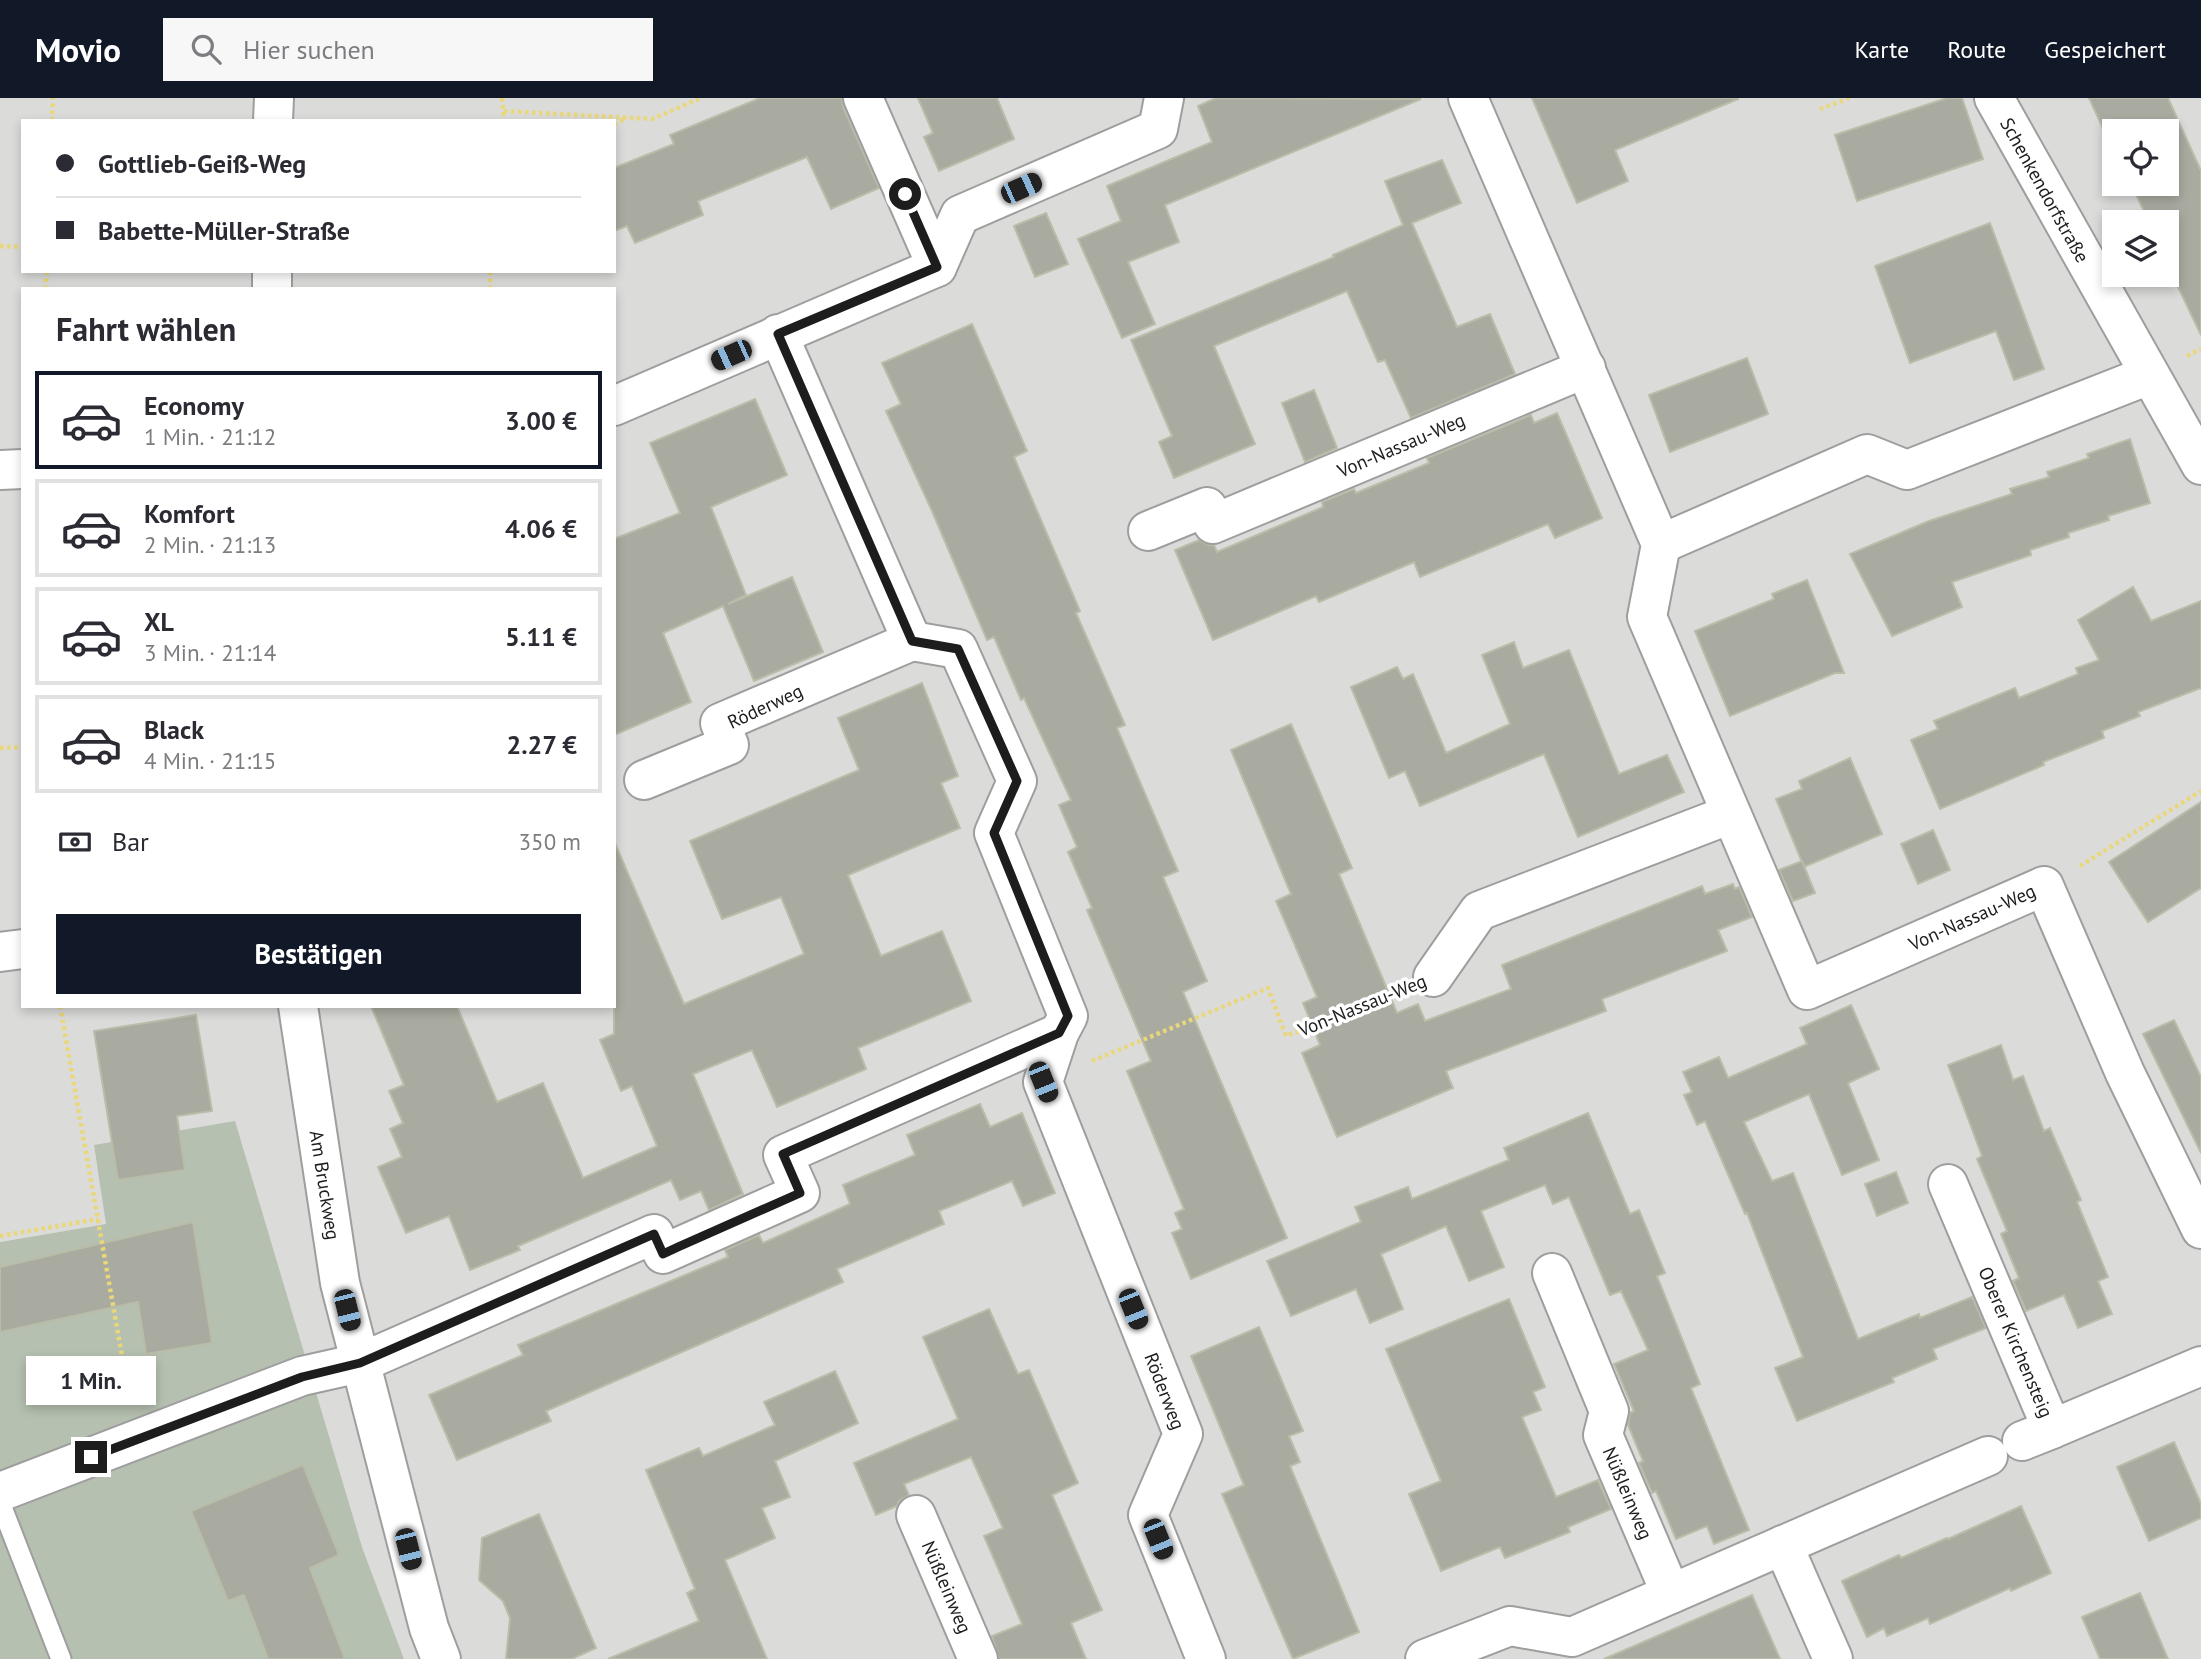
<!DOCTYPE html>
<html lang="de">
<head>
<meta charset="utf-8">
<style>
  :root { --surface:#fff; --page:#f7f7f7; --text:#2b2b33; --muted:#7c7c81; --line:#e1e1e2; --accent:#111827 }
  body { margin:0; font-family:"PT Sans",sans-serif; background:var(--page); color:var(--text); height:100vh; display:flex; flex-direction:column; font-size:26px; white-space:nowrap }
  * { box-sizing:border-box; margin:0 }
  p { font-size:23px; color:var(--muted) }
  .icon { flex:none; width:38px; height:38px; fill:none; stroke:currentColor; stroke-width:2; stroke-linecap:round; stroke-linejoin:round }
  .map { position:relative; flex:1; overflow:hidden }
  .sheet { position:absolute; left:21px; top:189px; width:595px; height:721px; display:flex; flex-direction:column; background:var(--surface); border-radius:0px; box-shadow:0 4px 10px #0003 }
  .sheet>* { flex:none }
  .hud { position:absolute; left:21px; top:21px; width:595px; height:154px; border-radius:0px; box-shadow:0 4px 10px #0003; display:grid; align-content:center; height:154px; padding:0 35px; background:var(--surface) }
  .buttons { position:absolute; left:2102px; top:21px; display:grid; gap:14px }
  .buttons a { display:grid; place-items:center; width:77px; height:77px; border-radius:0px; background:var(--surface); box-shadow:0 4px 10px #0003; font-size:35px }
  .end { position:absolute; width:32px; height:32px; margin:-16px; border:9px solid #1d1d1d; background:#fff; box-shadow:0 0 0 4px #fff }
  .from { border-radius:50% }
  .bubble { position:absolute; height:49px; border-radius:0px; background:var(--surface); box-shadow:0 4px 10px #0003; font-size:23px; font-weight:600; line-height:49px; text-align:center }
  .car { position:absolute; width:21px; height:42px; margin:-21px -10px; border-radius:9px; box-shadow:0 0 5px 2px #0007; background:linear-gradient(#222 24%,#8ab4d8 0 40%,#222 0 76%,#8ab4d8 0 86%,#222 0) }
  .hud b { display:flex; align-items:center; gap:24px; height:66px; font-size:26px }
  .hud b+b { border-top:2px solid var(--line) }
  .hud i { width:18px; height:18px; background:var(--text) }
  ul { padding:0; list-style:none }
  li { display:flex; align-items:center; gap:21px; height:98px; margin:0 14px 10px; padding:0 21px; border:4px solid var(--line); border-radius:0px }
  li div { flex:1 }
  li b { display:block; font-size:26px }
  li em { font-style:normal; font-weight:600 }
  li.current { border-color:var(--accent) }
  li>.icon { width:63px; height:63px; stroke-width:1.5 }
  h2 { padding:0 35px; font-size:32px; line-height:84px }
  .pay { display:flex; align-items:center; gap:18px; height:77px; padding:0 35px; font-size:26px }
  .pay p { margin-inline-start:auto }
  .cta { display:flex; gap:14px; margin-top:auto; padding:14px 35px }
  .cta a { flex:1; height:80px; border-radius:0px; background:var(--accent); color:#fff; font-size:28px; font-weight:600; line-height:80px; text-align:center }
  header { display:flex; align-items:center; gap:42px; box-sizing:border-box; height:98px; padding:0 35px; background:var(--accent); color:#fff }
  header strong { font-size:33px }
  nav { display:flex; gap:38px; margin-inline-start:auto; font-size:24px }
  .search { width:490px; height:63px; background:var(--page); display:flex; align-items:center; gap:18px; box-sizing:border-box; padding:0 24px; border-radius:0px; color:var(--muted); font-size:26px }
  .map>svg:first-child { display:block }
  .residential { fill:#dbdbda; fill-rule:evenodd }
  .construction { fill:#b5c0b0 }
  .building { fill:#a9aba0; stroke:#b9bda8; stroke-width:2 }
  .lines { fill:none; stroke-linecap:round; stroke-linejoin:round }
  .service-casing { stroke:#9e9e9e; stroke-width:23 }
  .minor-casing { stroke:#9e9e9e; stroke-width:42 }
  .path { stroke:#e9d779; stroke-width:4.5; stroke-dasharray:3.5 3.5; stroke-linecap:butt }
  .service { stroke:#fff; stroke-width:19 }
  .minor { stroke:#fff; stroke-width:38 }
  .route { stroke:#1d1d1d; stroke-width:9 }
  .labels { text-anchor:middle; dominant-baseline:central; stroke-width:7; stroke-linejoin:round; paint-order:stroke }
  .street-label { font-size:19px; fill:#1d1d1d; stroke:#fff }
</style>
</head>
<body>
<header>
<strong>Movio</strong>
<div class="search"><svg class="icon" aria-label="search" viewBox="0 0 24 24"><circle cx="10" cy="10" r="6"/><path d="M15 15l6 6"/></svg>Hier suchen</div>
<nav><a>Karte</a><a>Route</a><a>Gespeichert</a></nav>
</header>
<div class="map">
<svg width="2201" height="1561" viewBox="0 0 2201 1561">
  <rect width="100%" height="100%" fill="#e9ede4"/>
  <path class="residential" d="M0 0H2201V1561H404L362 1449 94 1047 107 1126 0 1144ZM23 23H614V173H23ZM2114 33H2166V86H2114ZM2114 124H2166V177H2114ZM23 191H614V908H23Z"/>
  <path class="construction" d="M235 1023 362 1449 404 1561H0V1144L106 1126 94 1047Z"/>
  <g class="building">
    <path d="M760 0H842L843 9 879 90 831 111 807 59 698 103 703 117 635 145 627 128 614 133V70L674 46 670 37Z"/>
    <path d="M918 0H997L1014 41 939 73 924 39 933 35Z"/>
    <path d="M1216 0 1421 1 1165 107 1179 144 1128 164 1155 226 1122 240 1078 141 1121 123 1107 88 1212 44 1198 8Z"/>
    <path d="M1532 0H1738V1L1615 52 1628 83 1577 105Z"/>
    <path d="M1947 0H1962L1983 61 1857 103 1835 37Z"/>
    <path d="M2089 0H2168L2201 73V237L2166 164V124H2149L2131 86H2166V33H2114V48L2112 44 2110 46Z"/>
    <path d="M1442 62 1461 105 1412 125 1457 229 1490 216 1515 276 1411 320 1385 262 1378 264 1347 193 1214 248 1255 346 1174 380 1159 344 1172 338 1131 242 1334 159 1333 157 1403 127 1385 83Z"/>
    <path d="M1046 115 1068 166 1035 179 1014 128Z"/>
    <path d="M1990 125 2044 271 2014 282 1996 233 1910 265 1875 168Z"/>
    <path d="M972 226 1027 353 1014 359 1080 513 1076 515 1125 627 1117 630 1178 773 1163 779 1207 883 1183 894 1287 1140 1191 1181 1172 1135 1182 1131 1175 1115 1184 1111 1127 973 1151 963 1087 812 1092 810 1068 754 1077 749 1059 707 1071 702 1024 600 1021 602 994 539 987 542 932 413 886 313 901 306 882 265Z"/>
    <path d="M1747 260 1768 316 1670 354 1649 297Z"/>
    <path d="M1314 292 1337 350 1305 364 1282 305Z"/>
    <path d="M755 301 787 377 711 409 746 497 728 506 792 479 823 554 754 583 723 508 663 535 691 604 614 637V441L680 415 650 345Z"/>
    <path d="M1557 315 1602 420 1555 440 1548 426 1420 479 1414 464 1319 504 1316 498 1213 542 1175 452 1199 442 1209 447H1214L1217 454 1323 409 1322 404 1354 391 1356 395 1429 365 1427 360 1531 317 1534 325Z"/>
    <path d="M2130 341 2150 405 2108 418 2109 422 2068 435 2069 439 2030 452 2031 457 1952 484 1962 509 1892 538 1850 456 1929 423 2012 396 2010 391 2049 379 2047 374 2089 360 2087 356Z"/>
    <path d="M1807 482 1844 575H1835L1730 618 1695 533 1774 501 1772 496Z"/>
    <path d="M2133 489 2151 523 2201 503V590L2138 614 2140 618 2102 633 2104 640 2043 664 2044 667 1940 711 1911 642 1938 631 1934 623 2015 590 2019 600 2078 576 2076 570 2099 562 2078 522Z"/>
    <path d="M1514 544 1523 570 1569 552 1619 676 1667 657 1684 694 1578 739 1544 656 1420 708 1405 673 1389 680 1351 589 1397 569 1403 581 1413 576 1446 655 1510 626 1482 557Z"/>
    <path d="M922 585 958 678 941 685 960 730 848 777 881 858 942 833 971 903 858 950 866 971 777 1009 752 952 693 976 743 1096 709 1112 701 1093 680 1102 671 1082 518 1148 520 1152 470 1172 449 1118 406 1135 378 1069 402 1059 390 1031 403 1025 389 993 404 987 371 908H457L497 1004 543 985 583 1080 657 1048 632 988 621 993 600 942 614 936V743L684 906 804 856 781 799 722 821 690 743 859 672 838 620Z"/>
    <path d="M1291 626 1352 770 1339 776 1397 915 1418 906 1425 923 1511 891 1502 867 1702 788 1705 796 1733 786 1735 791 1739 789 1752 819 1718 832 1727 853 1602 901 1606 913 1446 973 1453 990 1337 1039 1302 955 1320 947 1303 905 1317 899 1276 803 1291 796 1231 652Z"/>
    <path d="M1850 660 1882 736 1804 769 1776 701 1802 691 1799 683Z"/>
    <path d="M2201 704V790L2148 824 2109 764Z"/>
    <path d="M1933 732 1950 772 1918 786 1901 746Z"/>
    <path d="M1802 763 1815 795 1793 803 1779 772Z"/>
    <path d="M1851 907 1879 971 1848 985 1879 1062 1842 1077 1809 996 1744 1024 1772 1083 1793 1075 1858 1241 1919 1216 1920 1220 1972 1199 1986 1230 1933 1251 1937 1261 1892 1280 1894 1284 1797 1323 1775 1270 1803 1259 1747 1115 1745 1116 1705 1023 1697 1027 1684 997 1692 994 1683 974 1719 959 1728 980 1807 946 1800 930Z"/>
    <path d="M196 917 212 1013 177 1018 185 1072 118 1082 94 933Z"/>
    <path d="M2174 922 2201 979V1055L2143 936Z"/>
    <path d="M2001 947 2013 982 2023 978 2044 1033 2050 1030 2081 1102 2077 1104 2108 1179 2098 1183 2112 1216 2078 1230 2064 1197 2026 1213 2013 1183 2019 1180 2001 1136 2007 1133 1977 1061 1982 1058 1948 967Z"/>
    <path d="M980 1006 990 1029 1022 1015 1055 1095 1023 1108 1012 1083 939 1113 944 1126 837 1171 843 1184 546 1313 551 1323 457 1362 429 1297 523 1257 518 1247 728 1159 725 1152 759 1137 763 1145 850 1106 843 1087 915 1057 907 1037Z"/>
    <path d="M1588 1015 1630 1116 1639 1112 1665 1175 1657 1178 1700 1286 1691 1290 1749 1432 1714 1446 1707 1428 1676 1441 1656 1393 1652 1395 1639 1365 1643 1363 1628 1327 1630 1315 1634 1313 1614 1266 1648 1252 1621 1193 1610 1197 1569 1099 1553 1106 1545 1087 1481 1113 1504 1169 1469 1183 1446 1128 1381 1156 1403 1211 1370 1225 1356 1191 1291 1218 1267 1163 1361 1124 1355 1109 1408 1089 1412 1101 1509 1062 1504 1050Z"/>
    <path d="M1896 1074 1908 1105 1877 1118 1865 1086Z"/>
    <path d="M193 1124 212 1245 146 1256 138 1204 0 1234V1169Z"/>
    <path d="M1509 1201 1545 1289 1533 1294 1541 1312 1522 1319 1556 1399 1598 1382 1611 1411 1568 1429 1570 1434 1505 1460 1500 1449 1441 1473 1409 1396 1441 1383 1386 1251Z"/>
    <path d="M989 1211 1018 1276 1029 1272 1078 1385 1052 1397 1102 1512 1071 1525 1086 1561H999L992 1538 1022 1526 984 1438 1003 1430 971 1359 904 1386 909 1397 899 1403 897 1408 876 1417 854 1365 958 1321 923 1239Z"/>
    <path d="M1259 1229 1303 1333 1289 1338 1300 1364 1290 1368 1359 1534 1293 1561 1222 1396 1244 1387 1191 1258Z"/>
    <path d="M835 1273 858 1325 775 1363 790 1399 762 1410 775 1440 725 1462 767 1561H608L699 1523 687 1495 695 1491 646 1372 699 1350 703 1358 775 1327 764 1304Z"/>
    <path d="M2174 1344 2201 1406V1420L2149 1443 2117 1369Z"/>
    <path d="M303 1367 339 1457 310 1470 345 1561H268L244 1497 228 1503 191 1413Z"/>
    <path d="M2021 1408 2051 1475 2011 1493 2010 1490 1930 1526 1928 1520 1887 1538 1884 1530 1867 1539 1842 1483 1899 1457 1901 1460 1947 1440 1948 1441Z"/>
    <path d="M539 1416 596 1550 572 1561H506L510 1520 503 1503 479 1482 482 1440Z"/>
    <path d="M2140 1495 2168 1561H2100L2082 1519Z"/>
    <path d="M1752 1497 1780 1561H1604Z"/>
  </g>
  <g class="lines">
    <defs>
      <path id="service" d="M0 1404 61 1561"/>
      <g id="minor">
        <path d="M863 0 937 169"/>
        <path d="M1468 0 1661 446 1647 519 1807 892 2044 788 2125 975 2201 1131"/>
        <path d="M1994 0 2201 367"/>
        <path d="M273 23 274 0"/>
        <path d="M272 191V173"/>
        <path d="M778 236 912 543 958 551 1017 683 994 735 1068 918 1059 935 1043 984 1183 1336 1148 1417 1206 1561"/>
        <path d="M614 308 937 169 960 117 1158 31 1164 0"/>
        <path d="M0 372 23 371"/>
        <path d="M1148 433 1207 409 1213 426 1586 270"/>
        <path d="M1661 446 1867 356 1907 372 2149 277"/>
        <path d="M644 682 729 647 720 625 912 543"/>
        <path d="M0 854 23 851"/>
        <path d="M1433 879 1479 813 1731 716"/>
        <path d="M298 908 340 1185 429 1530 441 1561"/>
        <path d="M1948 1086 2052 1331 2201 1268"/>
        <path d="M1552 1175 1609 1313 1603 1337 1671 1496"/>
        <path d="M2022 1343 2052 1331"/>
        <path d="M0 1394 302 1278 360 1265 654 1136 663 1156 800 1095 783 1057 1059 935"/>
        <path d="M916 1417 978 1561"/>
        <path d="M1783 1447 1833 1561"/>
        <path d="M1425 1561 1510 1528 1572 1539 1988 1358"/>
      </g>
    </defs>
    <use href="#service" class="service-casing"/>
    <use href="#minor" class="minor-casing"/>
    <g class="path">
      <path d="M502 0 504 23"/>
      <path d="M1820 11 1849 0"/>
      <path d="M504 13 652 21 701 0"/>
      <path d="M52 23 53 0"/>
      <path d="M614 26 627 20"/>
      <path d="M0 148 23 149"/>
      <path d="M45 191 47 173"/>
      <path d="M490 191V173"/>
      <path d="M2187 258 2201 251"/>
      <path d="M0 650 23 649"/>
      <path d="M2080 768 2201 693"/>
      <path d="M60 908 130 1303"/>
      <path d="M1092 963 1268 890 1286 938 1395 894"/>
      <path d="M0 1138 98 1121"/>
    </g>
    <use href="#service" class="service"/>
    <use href="#minor" class="minor"/>
  </g>
  <g class="lines">
    <path class="route" d="M91 1359 302 1279 360 1265 654 1136 663 1156 678 1149 800 1095 783 1056 1059 935 1068 918 994 735 1017 683 958 551 912 543 778 236 937 169 905 96"/>
  </g>
  <g class="labels">
    <g class="street-label">
      <text transform="translate(2045 92) rotate(61)">Schenkendorfstraße</text>
      <text transform="translate(1401 347) rotate(-23)">Von-Nassau-Weg</text>
      <text transform="translate(765 608) rotate(-25)">Röderweg</text>
      <text transform="translate(1972 819) rotate(-24)">Von-Nassau-Weg</text>
      <text transform="translate(1362 907) rotate(-22)">Von-Nassau-Weg</text>
      <text transform="translate(325 1087) rotate(81)">Am Bruckweg</text>
      <text transform="translate(2016 1244) rotate(67)">Oberer Kirchensteig</text>
      <text transform="translate(1165 1293) rotate(69)">Röderweg</text>
      <text transform="translate(1628 1395) rotate(67)">Nüßleinweg</text>
      <text transform="translate(947 1489) rotate(67)">Nüßleinweg</text>
    </g>
  </g>
</svg>
<div class="buttons">
<a><svg class="icon" aria-label="locate" viewBox="0 0 24 24"><circle cx="12" cy="12" r="6"/><path d="M12 2v4M12 18v4M2 12h4M18 12h4"/></svg></a>
<a><svg class="icon" aria-label="layers" viewBox="0 0 24 24"><path d="M12 4l9 5-9 5-9-5zM3 14l9 5 9-5"/></svg></a>
</div>
<i class="end from" style="left:905px;top:96px"></i>
<i class="end" style="left:91px;top:1359px"></i>
<div class="bubble" style="left:26px;top:1258px;width:130px">1 Min.</div>
<i class="car" style="left:1021px;top:90px;rotate:66deg"></i>
<i class="car" style="left:731px;top:257px;rotate:246deg"></i>
<i class="car" style="left:1043px;top:984px;rotate:158deg"></i>
<i class="car" style="left:1133px;top:1211px;rotate:158deg"></i>
<i class="car" style="left:347px;top:1212px;rotate:166deg"></i>
<i class="car" style="left:1158px;top:1441px;rotate:158deg"></i>
<i class="car" style="left:408px;top:1451px;rotate:166deg"></i>
<div class="hud">
<b><i class="from"></i>Gottlieb-Geiß-Weg</b>
<b><i></i>Babette-Müller-Straße</b>
</div>
<section class="sheet">
<h2>Fahrt wählen</h2>
<ul>
<li class="current"><svg class="icon" aria-label="car" viewBox="0 0 24 24"><path d="M5 17H2v-5l4-1 3-4h7l3 4 3 1v5h-3M9 17h6M6 11h13"/><circle cx="7" cy="17" r="2"/><circle cx="17" cy="17" r="2"/></svg><div><b>Economy</b><p>1 Min. · 21:12</p></div><em>3.00 €</em></li>
<li><svg class="icon" aria-label="car" viewBox="0 0 24 24"><path d="M5 17H2v-5l4-1 3-4h7l3 4 3 1v5h-3M9 17h6M6 11h13"/><circle cx="7" cy="17" r="2"/><circle cx="17" cy="17" r="2"/></svg><div><b>Komfort</b><p>2 Min. · 21:13</p></div><em>4.06 €</em></li>
<li><svg class="icon" aria-label="car" viewBox="0 0 24 24"><path d="M5 17H2v-5l4-1 3-4h7l3 4 3 1v5h-3M9 17h6M6 11h13"/><circle cx="7" cy="17" r="2"/><circle cx="17" cy="17" r="2"/></svg><div><b>XL</b><p>3 Min. · 21:14</p></div><em>5.11 €</em></li>
<li><svg class="icon" aria-label="car" viewBox="0 0 24 24"><path d="M5 17H2v-5l4-1 3-4h7l3 4 3 1v5h-3M9 17h6M6 11h13"/><circle cx="7" cy="17" r="2"/><circle cx="17" cy="17" r="2"/></svg><div><b>Black</b><p>4 Min. · 21:15</p></div><em>2.27 €</em></li>
</ul>
<div class="pay"><svg class="icon" aria-label="cash" viewBox="0 0 24 24"><path d="M3 7h18v10H3z"/><circle cx="12" cy="12" r="2"/></svg>Bar<p>350 m</p></div>
<div class="cta"><a>Bestätigen</a></div>
</section>
</div>
</body>
</html>
